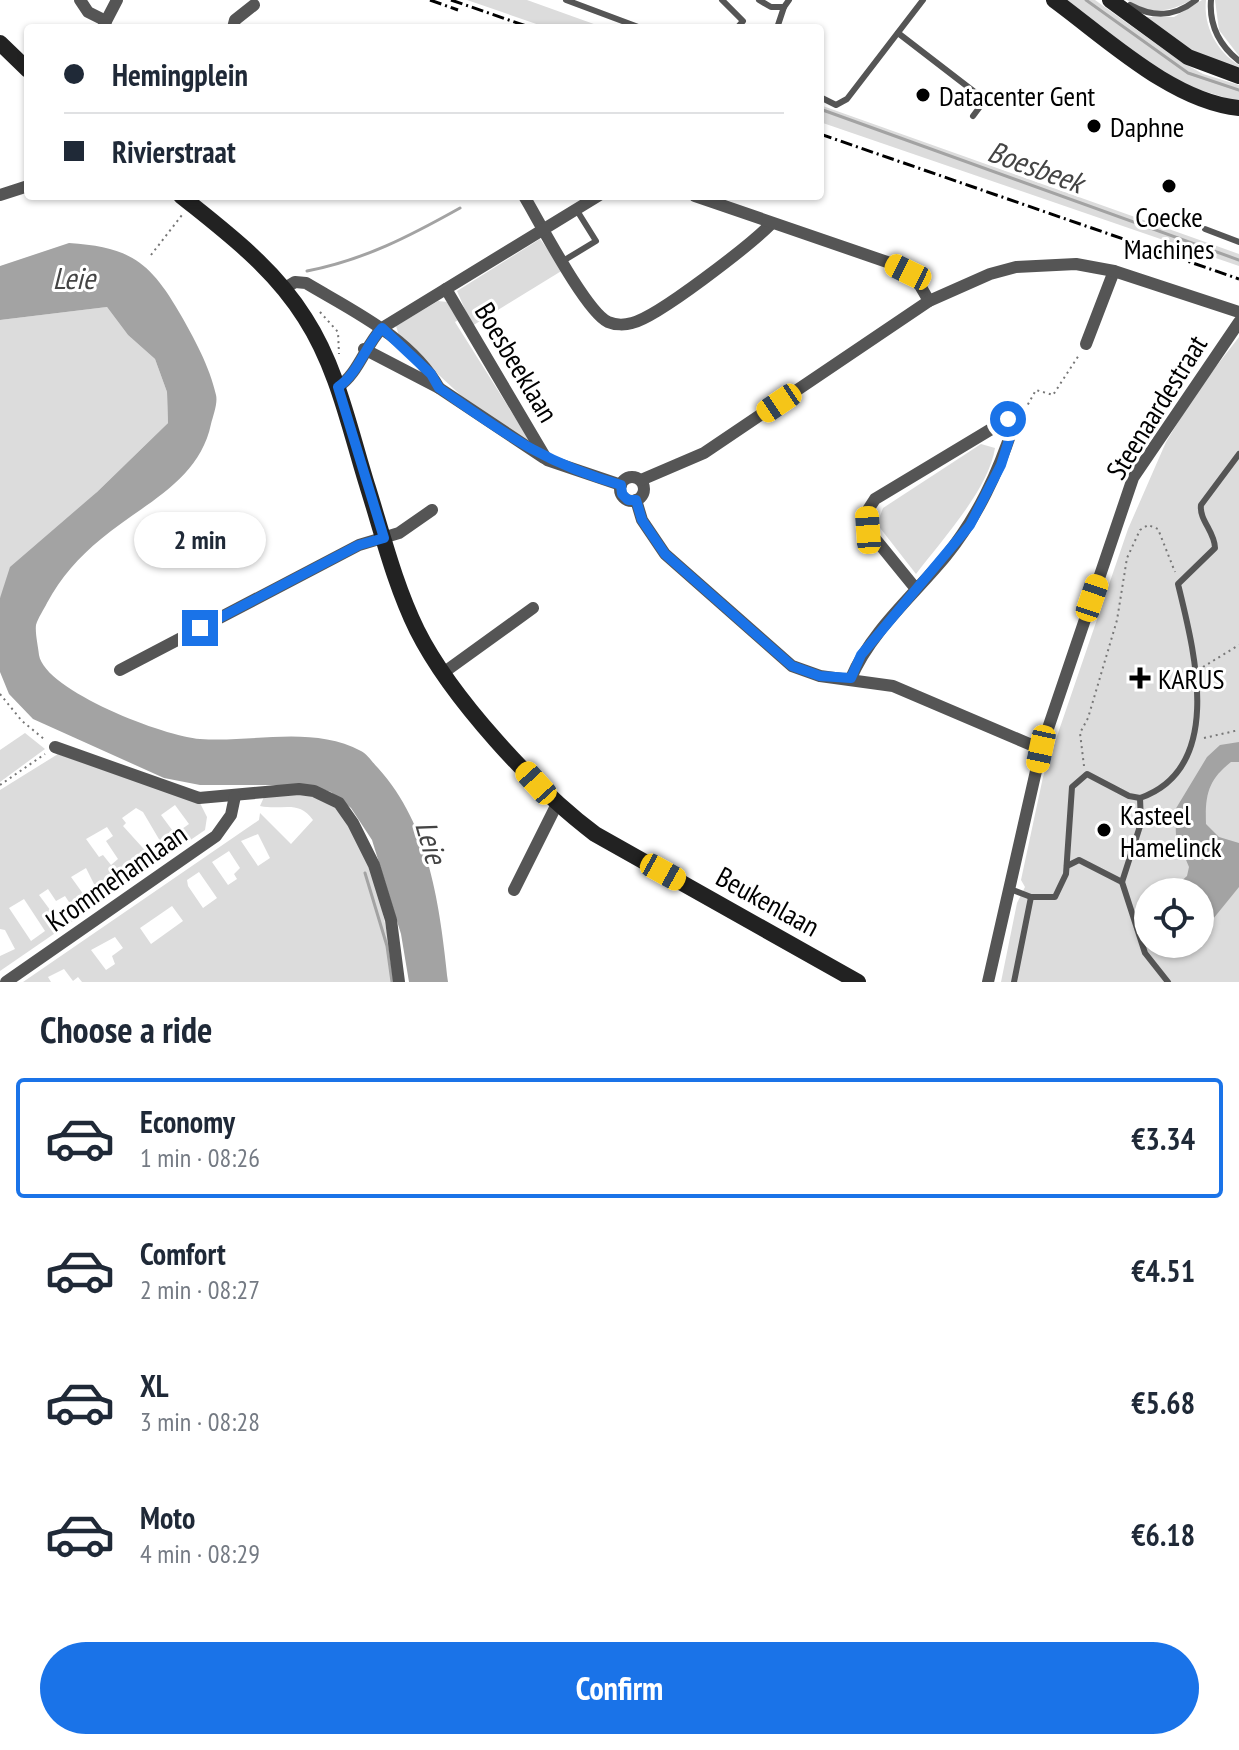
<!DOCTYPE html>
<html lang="en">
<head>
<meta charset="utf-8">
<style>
  :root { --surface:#fff; --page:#f2f2f3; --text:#1f2937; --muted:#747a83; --line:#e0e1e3; --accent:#1a73e8 }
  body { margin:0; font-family:"PT Sans Narrow",sans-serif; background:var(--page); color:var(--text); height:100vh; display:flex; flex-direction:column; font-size:30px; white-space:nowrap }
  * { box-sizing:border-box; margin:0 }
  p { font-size:26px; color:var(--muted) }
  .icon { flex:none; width:44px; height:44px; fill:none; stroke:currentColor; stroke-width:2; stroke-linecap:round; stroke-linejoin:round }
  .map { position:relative; height:982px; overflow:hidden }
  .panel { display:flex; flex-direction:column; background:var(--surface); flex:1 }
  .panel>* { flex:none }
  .banner { position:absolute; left:24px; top:24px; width:800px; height:176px; border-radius:8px; box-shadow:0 2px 6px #0004; display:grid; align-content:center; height:176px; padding:0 40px; background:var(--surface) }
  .fabs { position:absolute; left:1134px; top:878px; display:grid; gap:16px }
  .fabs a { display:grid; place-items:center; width:80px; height:80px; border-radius:50%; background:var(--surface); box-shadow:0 2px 6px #0004; font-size:40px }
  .end { position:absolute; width:36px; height:36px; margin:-18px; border:10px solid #1a73e8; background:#fff; box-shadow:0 0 0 4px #fff }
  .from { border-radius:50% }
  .bubble { position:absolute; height:56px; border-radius:28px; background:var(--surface); box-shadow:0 2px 6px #0004; font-size:26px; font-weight:600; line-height:56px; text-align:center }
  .car { position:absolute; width:24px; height:48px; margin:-24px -12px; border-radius:10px; box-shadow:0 0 6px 2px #0007; background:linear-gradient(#f5c518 24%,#345 0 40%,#f5c518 0 76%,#345 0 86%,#f5c518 0) }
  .banner b { display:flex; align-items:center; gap:28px; height:76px; font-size:30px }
  .banner b+b { border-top:2px solid var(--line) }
  .banner i { width:20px; height:20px; background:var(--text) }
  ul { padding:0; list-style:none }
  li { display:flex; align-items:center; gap:24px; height:120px; margin:0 16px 12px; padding:0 24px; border:4px solid transparent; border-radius:8px }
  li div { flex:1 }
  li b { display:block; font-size:30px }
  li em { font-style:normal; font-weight:600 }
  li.current { border-color:var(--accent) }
  li>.icon { width:72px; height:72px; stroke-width:1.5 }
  h2 { padding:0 40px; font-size:36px; line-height:96px }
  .primary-button { display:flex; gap:16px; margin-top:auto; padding:16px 40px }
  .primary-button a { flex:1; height:92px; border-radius:48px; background:var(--accent); color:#fff; font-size:32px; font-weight:600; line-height:92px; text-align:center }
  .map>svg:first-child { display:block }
  .green { fill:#dcdcdc; fill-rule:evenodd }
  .water { fill:#a3a3a3 }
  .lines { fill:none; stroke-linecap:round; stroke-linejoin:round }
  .stream { stroke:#a3a3a3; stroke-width:3 }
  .path { stroke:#777; stroke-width:2; stroke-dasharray:2 4; stroke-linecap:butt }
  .lane { stroke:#555; stroke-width:6 }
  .street { stroke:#555; stroke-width:12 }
  .secondary { stroke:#222; stroke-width:16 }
  .rail { stroke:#000; stroke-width:3; stroke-dasharray:12 4 2 4; stroke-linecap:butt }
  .route { stroke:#1a73e8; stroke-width:10 }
  .poi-dot { fill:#000; stroke:#fff; stroke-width:3 }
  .labels { text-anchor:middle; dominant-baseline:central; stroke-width:6; stroke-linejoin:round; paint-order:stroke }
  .poi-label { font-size:28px; fill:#000; stroke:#fff; text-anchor:start }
  .street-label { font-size:28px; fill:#000; stroke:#fff }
  .water-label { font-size:30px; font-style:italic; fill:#444; stroke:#fff }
</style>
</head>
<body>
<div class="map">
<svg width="1239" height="982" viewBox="0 0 1239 982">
  <rect width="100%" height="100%" fill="#fff"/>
  <g class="green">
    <path d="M467 0H527L605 28H548Z"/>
    <path d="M1062 0H1095L1180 61 1203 74 1239 85V102L1175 82Z"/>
    <path d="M1127 0H1191C1169 13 1148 15 1127 0Z"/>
    <path d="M1202 0H1206C1203 26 1217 52 1239 65V70L1201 58 1144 17H1174Z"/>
    <path d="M1215 0H1239V56L1219 30Z"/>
    <path d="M820 105 1239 254V266L820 122Z"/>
    <path d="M540 239 563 270 472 326 457 291Z"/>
    <path d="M438 301 447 302 458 320 455 322 531 443 468 402 400 339 396 326Z"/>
    <path d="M107 307 128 335 155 359 167 392 168 423 97 492 0 598V320Z"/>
    <path d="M1239 337V982H1001L1017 903 1025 887 1021 880 1043 777 1128 529 1166 442 1197 391ZM1148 892H1200V944H1148Z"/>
    <path d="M981 444 995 448C989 489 941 541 916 574L877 524 883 508Z"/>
    <path d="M25 733 45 749 0 782V750Z"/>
    <path d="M58 754 200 803 207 817 205 830 0 971V956L15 949 5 930 0 929V790ZM175 805 189 824 175 834 161 815ZM136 808 143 812 163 846 151 857 123 826 126 823 122 818ZM107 827 113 836 106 841 118 859 111 865 103 855 99 857 86 839ZM86 868 99 894 89 902 71 877ZM48 889 56 901 65 896 75 911 59 922 39 895ZM24 899 45 931 31 941 9 908Z"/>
    <path d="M303 793C310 796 319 798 326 801 370 824 389 937 396 982H82L78 977 73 981 64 969 48 977 51 982H23L259 820 260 813 291 844 313 820C298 799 283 811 260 806L264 797ZM258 834 270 858 258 866 241 841ZM229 851 240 868 234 874 237 879 228 885 212 862ZM199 872 217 898 203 908 188 886 187 880ZM172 906 183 921 151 944 140 928ZM115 937 123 948 112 956 115 964 106 970 91 950Z"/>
  </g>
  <g class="water">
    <path d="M69 243C128 247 149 260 179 312 193 336 210 367 216 395 218 403 213 416 211 424 199 482 141 505 101 539 79 557 61 577 47 603 44 609 38 618 36 625 35 633 38 646 39 655 45 691 166 737 200 739 252 743 312 725 361 751 367 754 373 763 378 768 430 825 440 907 448 982H409L401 934 372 840 351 808 331 792 309 785H200L164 778 33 719 9 694 0 672V598L10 567 97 492 168 423 167 392 155 359 128 335 107 307 0 320V266Z"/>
    <path d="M1239 742V762H1231C1208 780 1205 795 1206 824L1219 837 1239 843V887L1200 935V892H1169L1187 876 1189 867 1176 836 1175 810 1207 757 1220 745Z"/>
  </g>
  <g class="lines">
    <g class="stream">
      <path d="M1086 0 1188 73 1239 90"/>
      <path d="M820 109 1239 260"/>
      <path d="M307 271C364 260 410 236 460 208"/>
      <path d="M365 873 387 946 392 982"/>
    </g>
    <g class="path">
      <path d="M151 255 182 215"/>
      <path d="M320 312 338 332 339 354"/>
      <path d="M1022 415 1036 390 1053 395 1079 355"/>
      <path d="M1203 667 1239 645"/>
      <path d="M0 694 22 721 44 739"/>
      <path d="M1204 738 1239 730"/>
      <path d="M1084 766 1080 733 1088 718 1117 620 1127 558 1140 530 1148 525 1158 529 1175 572"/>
      <path d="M0 785 45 754"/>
    </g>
    <g class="lane">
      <path d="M566 0 641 28"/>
      <path d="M722 0 743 21 737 28"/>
      <path d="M759 0 771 7H784L789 0"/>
      <path d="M1211 0C1209 25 1219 45 1239 61"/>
      <path d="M1130 5C1154 18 1175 17 1196 0"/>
      <path d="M777 28 784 7"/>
      <path d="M898 33 985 100 973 116"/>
      <path d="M820 97 836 105 847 99 923 0"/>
      <path d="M1205 229 1239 242"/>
      <path d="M563 261 596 241 576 209"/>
      <path d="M1067 866 1079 860 1122 882"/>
      <path d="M1010 889 1031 897H1055L1066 874 1072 787 1087 774 1129 796 1140 798"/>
      <path d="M1014 982 1031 897"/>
      <path d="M1168 982 1145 953 1122 882 1141 823 1140 798C1226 768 1194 650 1178 584L1215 548C1215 532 1199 520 1201 505L1239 454"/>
    </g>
    <g class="street">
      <path d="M80 0 88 12 106 21"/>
      <path d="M104 25 117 0"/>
      <path d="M233 28 235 20 254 5"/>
      <path d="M0 195 28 186"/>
      <path d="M524 196C539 221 586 312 608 322 615 325 625 325 632 323 658 317 750 245 771 224"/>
      <path d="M695 196 893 264 918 282 929 301"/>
      <path d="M285 288 295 282 306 283C353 311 411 338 439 388"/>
      <path d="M446 289 547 460 621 485"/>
      <path d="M1086 344 1114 271"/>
      <path d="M364 349 439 388 544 458"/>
      <path d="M338 387C358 374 365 346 382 328L598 196"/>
      <circle cx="632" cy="489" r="12"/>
      <path d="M641 480 704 453 929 301 990 274 1016 267 1076 264 1114 271 1239 312"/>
      <path d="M636 500 642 520 665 554 792 666 820 676 893 686 1041 749"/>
      <path d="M120 670 359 545 399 533 432 510"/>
      <path d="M443 673 533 608"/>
      <path d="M851 678C871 631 914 595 946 556 978 516 998 473 1014 424L1008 419 875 499 866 513 868 530 916 589"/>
      <path d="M55 747 199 798 299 789 314 791 339 803 353 823 374 865 391 920 399 982"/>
      <path d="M514 890 557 804"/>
      <path d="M6 982 216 836 231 815 235 796"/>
      <path d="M988 982 1041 749 1133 478 1239 322"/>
    </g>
    <g class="secondary">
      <path d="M1054 0C1106 38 1173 102 1239 108"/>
      <path d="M1110 0 1188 57 1239 76"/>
      <path d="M0 43 28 70"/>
      <path d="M181 196C227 233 273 267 305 318 338 369 350 431 368 488 383 536 395 585 417 630 451 698 535 789 595 834L858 982"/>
    </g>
    <g class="rail">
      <path d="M430 0 458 10"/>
      <path d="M451 0 532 28"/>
      <path d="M820 134 1239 279"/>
    </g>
  </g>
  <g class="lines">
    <path class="route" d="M200 628 359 545 384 538 338 387C358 374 365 346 382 328L431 374 439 388C504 433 543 463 621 485L622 494 628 500H636L642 520 665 554 792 666 820 676 851 678 861 655 970 525 1001 465 1014 424 1008 419"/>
  </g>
  <g class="poi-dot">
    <circle cx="923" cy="95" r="8"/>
    <circle cx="1094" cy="126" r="8"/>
    <circle cx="1169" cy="186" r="8"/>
    <path d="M1136 666h8v8h8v8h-8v8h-8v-8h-8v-8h8z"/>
    <circle cx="1104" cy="830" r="8"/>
  </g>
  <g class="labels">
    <g class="poi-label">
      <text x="939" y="95">Datacenter Gent</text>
      <text x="1110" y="126">Daphne</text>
      <text x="1169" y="216" text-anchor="middle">Coecke<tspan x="1169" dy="32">Machines</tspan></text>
      <text x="1158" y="678">KARUS</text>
      <text x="1120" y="814">Kasteel<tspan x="1120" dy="32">Hamelinck</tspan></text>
    </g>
    <g class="street-label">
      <text transform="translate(517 362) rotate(59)">Boesbeeklaan</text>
      <text transform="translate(1156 407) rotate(-58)">Steenaardestraat</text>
      <text transform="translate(116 877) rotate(-35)">Krommehamlaan</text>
      <text transform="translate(768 901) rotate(29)">Beukenlaan</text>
    </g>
    <g class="water-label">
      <text transform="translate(1036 166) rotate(20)">Boesbeek</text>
      <text x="74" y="277">Leie</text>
      <text transform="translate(432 842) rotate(74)">Leie</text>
    </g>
  </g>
</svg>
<div class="fabs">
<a><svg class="icon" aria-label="locate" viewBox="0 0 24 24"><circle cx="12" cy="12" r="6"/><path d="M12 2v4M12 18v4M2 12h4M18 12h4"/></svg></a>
</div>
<i class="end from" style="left:1008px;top:419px"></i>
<i class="end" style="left:200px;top:628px"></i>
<div class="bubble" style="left:134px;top:512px;width:132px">2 min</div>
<i class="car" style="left:908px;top:272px;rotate:296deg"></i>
<i class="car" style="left:779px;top:403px;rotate:236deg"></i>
<i class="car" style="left:868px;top:530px;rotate:356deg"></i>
<i class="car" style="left:1092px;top:598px;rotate:19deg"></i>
<i class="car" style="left:1041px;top:749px;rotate:192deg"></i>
<i class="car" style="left:536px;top:783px;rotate:318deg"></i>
<i class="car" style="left:663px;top:872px;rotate:119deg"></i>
<div class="banner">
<b><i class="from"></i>Hemingplein</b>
<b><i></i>Rivierstraat</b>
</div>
</div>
<section class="panel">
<h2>Choose a ride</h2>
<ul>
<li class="current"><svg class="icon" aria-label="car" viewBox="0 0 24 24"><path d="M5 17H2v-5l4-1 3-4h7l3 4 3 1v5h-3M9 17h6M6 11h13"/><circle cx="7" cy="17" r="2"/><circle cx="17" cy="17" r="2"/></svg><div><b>Economy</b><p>1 min · 08:26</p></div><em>€3.34</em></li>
<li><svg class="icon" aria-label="car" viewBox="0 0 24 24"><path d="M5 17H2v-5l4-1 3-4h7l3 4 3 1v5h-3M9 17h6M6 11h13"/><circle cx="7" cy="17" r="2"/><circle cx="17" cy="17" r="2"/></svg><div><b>Comfort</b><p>2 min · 08:27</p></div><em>€4.51</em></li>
<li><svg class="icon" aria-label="car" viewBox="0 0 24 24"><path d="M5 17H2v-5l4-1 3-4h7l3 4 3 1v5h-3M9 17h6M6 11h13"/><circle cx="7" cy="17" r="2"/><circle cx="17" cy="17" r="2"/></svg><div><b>XL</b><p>3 min · 08:28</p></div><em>€5.68</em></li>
<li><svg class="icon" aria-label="car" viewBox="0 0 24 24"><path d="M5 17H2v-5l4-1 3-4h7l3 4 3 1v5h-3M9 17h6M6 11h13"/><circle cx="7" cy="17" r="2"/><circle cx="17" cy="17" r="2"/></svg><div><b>Moto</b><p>4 min · 08:29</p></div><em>€6.18</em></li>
</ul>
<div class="primary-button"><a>Confirm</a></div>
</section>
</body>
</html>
